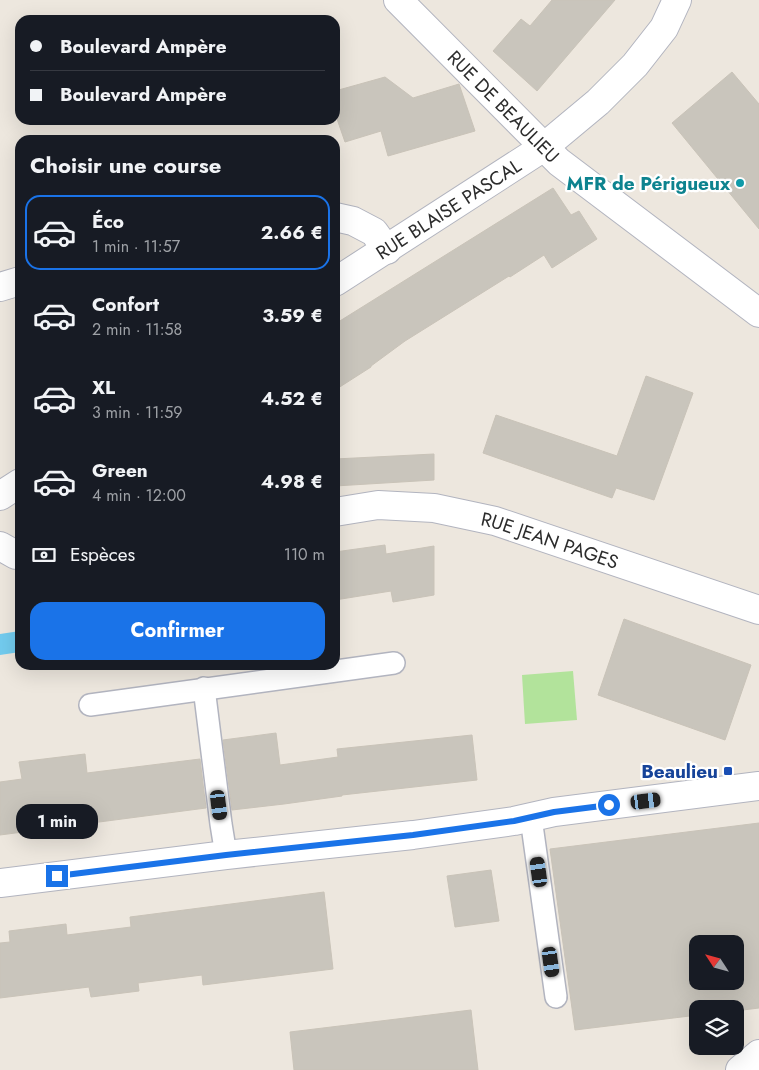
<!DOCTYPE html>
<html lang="fr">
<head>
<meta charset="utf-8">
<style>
  :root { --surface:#171b24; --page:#20242c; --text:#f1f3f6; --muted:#9ea1a6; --line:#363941; --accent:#1a73e8 }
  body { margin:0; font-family:Jost,sans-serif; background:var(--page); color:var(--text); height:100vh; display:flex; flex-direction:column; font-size:19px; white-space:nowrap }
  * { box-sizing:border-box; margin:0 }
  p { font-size:16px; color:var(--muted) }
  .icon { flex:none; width:28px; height:28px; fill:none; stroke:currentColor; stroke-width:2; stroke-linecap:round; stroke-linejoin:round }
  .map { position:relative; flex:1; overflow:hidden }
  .sheet { position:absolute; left:15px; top:135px; width:325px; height:535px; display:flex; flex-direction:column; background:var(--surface); border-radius:15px; box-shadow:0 5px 20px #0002 }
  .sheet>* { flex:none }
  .banner { position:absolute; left:15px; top:15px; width:325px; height:110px; border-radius:15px; box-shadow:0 5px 20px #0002; display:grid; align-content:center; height:110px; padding:0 15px; background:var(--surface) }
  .needle { width:32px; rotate:306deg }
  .tools { position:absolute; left:689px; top:935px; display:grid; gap:10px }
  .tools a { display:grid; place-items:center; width:55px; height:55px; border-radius:10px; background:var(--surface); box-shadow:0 5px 20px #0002; font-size:25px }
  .end { position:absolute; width:22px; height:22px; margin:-11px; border:6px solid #1a73e8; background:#fff; box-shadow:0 0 0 2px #fff }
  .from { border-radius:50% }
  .bubble { position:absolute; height:35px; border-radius:15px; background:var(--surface); box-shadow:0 5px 20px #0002; font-size:16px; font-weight:700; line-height:35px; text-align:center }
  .car { position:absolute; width:15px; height:30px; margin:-15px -8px; border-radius:6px; box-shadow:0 0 4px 1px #0007; background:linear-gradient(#222 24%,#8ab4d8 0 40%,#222 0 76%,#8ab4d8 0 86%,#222 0) }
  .banner b { display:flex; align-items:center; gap:18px; height:48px; font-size:19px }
  .banner b+b { border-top:1px solid var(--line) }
  .banner i { width:12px; height:12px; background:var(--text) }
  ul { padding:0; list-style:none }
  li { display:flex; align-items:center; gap:15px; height:75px; margin:0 10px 8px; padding:0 5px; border:2px solid transparent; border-radius:15px }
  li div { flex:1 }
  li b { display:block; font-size:19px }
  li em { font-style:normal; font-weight:700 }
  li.active { border-color:var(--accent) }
  li>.icon { width:45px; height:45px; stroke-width:1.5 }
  h2 { padding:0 15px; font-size:22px; line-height:60px }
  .pay { display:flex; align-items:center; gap:12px; height:55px; padding:0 15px; font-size:19px }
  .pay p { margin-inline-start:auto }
  .primary-button { display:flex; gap:10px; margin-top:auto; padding:10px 15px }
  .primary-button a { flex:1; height:58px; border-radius:15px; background:var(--accent); color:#fff; font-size:20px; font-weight:700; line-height:58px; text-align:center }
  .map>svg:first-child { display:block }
  .green { fill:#b2e39b }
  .water { fill:#72cbee }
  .building { fill:#c9c5bc; stroke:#c9c3b8; fill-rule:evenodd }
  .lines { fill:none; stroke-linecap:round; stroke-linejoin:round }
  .lane-casing { stroke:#b2b4bf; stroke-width:24 }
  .street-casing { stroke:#b2b4bf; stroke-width:30 }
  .lane { stroke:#fff; stroke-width:21 }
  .street { stroke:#fff; stroke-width:28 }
  .route { stroke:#1a73e8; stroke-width:6 }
  .culture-dot { fill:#0f9aa8; stroke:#fff; stroke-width:2 }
  .transit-dot { fill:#1a4fb4; stroke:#fff; stroke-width:2 }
  .labels { text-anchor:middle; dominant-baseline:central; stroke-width:4.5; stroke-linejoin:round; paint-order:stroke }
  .street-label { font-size:19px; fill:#2c2c2c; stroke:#fff }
  .culture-label { font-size:19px; font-weight:bold; fill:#0d838f; stroke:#fff; text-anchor:end }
  .transit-label { font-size:19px; font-weight:bold; fill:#164399; stroke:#fff; text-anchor:end }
</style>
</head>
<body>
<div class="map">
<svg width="759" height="1070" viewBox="0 0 759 1070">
  <rect width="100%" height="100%" fill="#ede7de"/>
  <path class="green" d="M573 671 577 720 525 724 522 675Z"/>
  <path class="water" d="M20 631V652L0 655V634Z"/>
  <g class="building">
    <path d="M552 0H615L537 91 493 51 521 19 530 26Z"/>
    <path d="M732 72 759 104V229L672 123Z"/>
    <path d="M385 77 413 98 459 84 475 131 388 156 381 131 345 142 335 113V91Z"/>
    <path d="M553 188 571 215 579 211 597 239 552 268 544 255 510 277 509 276 405 341 371 366V367L335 390V324Z"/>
    <path d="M646 376 693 393 654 500 616 488 612 498 483 453 496 415 617 456Z"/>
    <path d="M434 454V480L335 486V459Z"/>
    <path d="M385 545 386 554 434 546V595L393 602 391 591 335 600V552Z"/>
    <path d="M624 619 751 665 725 740 598 695Z"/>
    <path d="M276 733 280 765 338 757 337 749 472 735 477 780 342 795V796L284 804 232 810 223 740Z"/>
    <path d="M85 754 87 773 200 759 206 808 0 835V782L22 779 19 762Z"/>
    <path d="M759 823V1008L735 1011V1009H698V1015L575 1030 550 849ZM698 944H735V981H698Z"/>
    <path d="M491 870 499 921 455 927 447 876Z"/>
    <path d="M324 892 333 969 203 985 202 975 138 983 139 991 91 997 89 987 0 998V943L10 942 9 931 66 924 67 935 131 927 130 917Z"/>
    <path d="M471 1010 478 1070H294L290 1032Z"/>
  </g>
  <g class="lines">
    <defs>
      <g id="lane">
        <path d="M204 688 221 824 226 855"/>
        <path d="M90 705 394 663"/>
        <path d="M531 818 556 997"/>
      </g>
      <g id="street">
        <path id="s1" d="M398 0 559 162 759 313"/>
        <path d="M335 217 353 221 374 232 387 250"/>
        <path id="s2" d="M335 282 544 147 598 102 635 65 664 28 677 0"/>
        <path d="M0 287 20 281"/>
        <path d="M0 496 20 483"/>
        <path id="s3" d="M335 512 378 505 434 508 495 521 759 610"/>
        <path d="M0 546 16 555H20"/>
        <path d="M0 883 226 855 413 835 514 821 554 812 759 786"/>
        <path d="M740 1070 759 1054"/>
      </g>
    </defs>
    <use href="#lane" class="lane-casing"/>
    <use href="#street" class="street-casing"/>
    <use href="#lane" class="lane"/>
    <use href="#street" class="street"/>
  </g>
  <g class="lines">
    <path class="route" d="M57 876 226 855 413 835 514 821 554 812 609 805"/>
  </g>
  <circle class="culture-dot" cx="740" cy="183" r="5"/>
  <rect class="transit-dot" x="723" y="766" width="10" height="10" rx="2.5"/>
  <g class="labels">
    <g class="street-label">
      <text stroke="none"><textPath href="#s1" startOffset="150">RUE DE BEAULIEU</textPath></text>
      <text stroke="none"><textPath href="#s2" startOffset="135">RUE BLAISE PASCAL</textPath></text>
      <text stroke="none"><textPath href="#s3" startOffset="220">RUE JEAN PAGES</textPath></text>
    </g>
    <g class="culture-label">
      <text x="730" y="183">MFR de Périgueux</text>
    </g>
    <g class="transit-label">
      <text x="718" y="771">Beaulieu</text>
    </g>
  </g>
</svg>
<div class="tools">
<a><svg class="needle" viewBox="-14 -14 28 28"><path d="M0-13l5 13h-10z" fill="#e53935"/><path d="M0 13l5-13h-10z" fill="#9ea1a6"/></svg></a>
<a><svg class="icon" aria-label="layers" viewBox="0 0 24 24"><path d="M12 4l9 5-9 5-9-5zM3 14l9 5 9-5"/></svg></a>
</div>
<i class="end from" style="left:609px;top:805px"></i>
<i class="end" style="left:57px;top:876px"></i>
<div class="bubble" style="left:16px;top:804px;width:82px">1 min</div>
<i class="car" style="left:646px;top:801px;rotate:83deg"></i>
<i class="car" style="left:219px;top:805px;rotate:173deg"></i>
<i class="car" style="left:539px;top:872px;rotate:352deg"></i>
<i class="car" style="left:551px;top:962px;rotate:172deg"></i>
<div class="banner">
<b><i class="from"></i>Boulevard Ampère</b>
<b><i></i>Boulevard Ampère</b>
</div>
<section class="sheet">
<h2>Choisir une course</h2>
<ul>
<li class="active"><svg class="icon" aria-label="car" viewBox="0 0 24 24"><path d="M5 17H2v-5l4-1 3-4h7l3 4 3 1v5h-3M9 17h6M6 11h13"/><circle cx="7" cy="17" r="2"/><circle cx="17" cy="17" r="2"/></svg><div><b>Éco</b><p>1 min · 11:57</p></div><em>2.66 €</em></li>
<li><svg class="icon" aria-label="car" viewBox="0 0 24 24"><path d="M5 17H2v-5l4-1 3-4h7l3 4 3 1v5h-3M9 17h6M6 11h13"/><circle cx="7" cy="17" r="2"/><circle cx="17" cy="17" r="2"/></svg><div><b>Confort</b><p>2 min · 11:58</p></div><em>3.59 €</em></li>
<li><svg class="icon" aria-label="car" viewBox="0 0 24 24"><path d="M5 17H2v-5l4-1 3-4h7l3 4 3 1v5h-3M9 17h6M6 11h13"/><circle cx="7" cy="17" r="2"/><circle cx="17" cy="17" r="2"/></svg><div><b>XL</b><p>3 min · 11:59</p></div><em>4.52 €</em></li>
<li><svg class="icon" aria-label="car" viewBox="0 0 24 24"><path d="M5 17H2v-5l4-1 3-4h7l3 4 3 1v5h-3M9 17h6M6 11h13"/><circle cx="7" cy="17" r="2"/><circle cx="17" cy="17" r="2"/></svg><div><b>Green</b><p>4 min · 12:00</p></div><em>4.98 €</em></li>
</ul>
<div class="pay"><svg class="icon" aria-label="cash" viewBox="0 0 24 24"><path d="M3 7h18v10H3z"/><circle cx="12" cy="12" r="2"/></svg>Espèces<p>110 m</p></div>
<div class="primary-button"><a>Confirmer</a></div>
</section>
</div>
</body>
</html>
